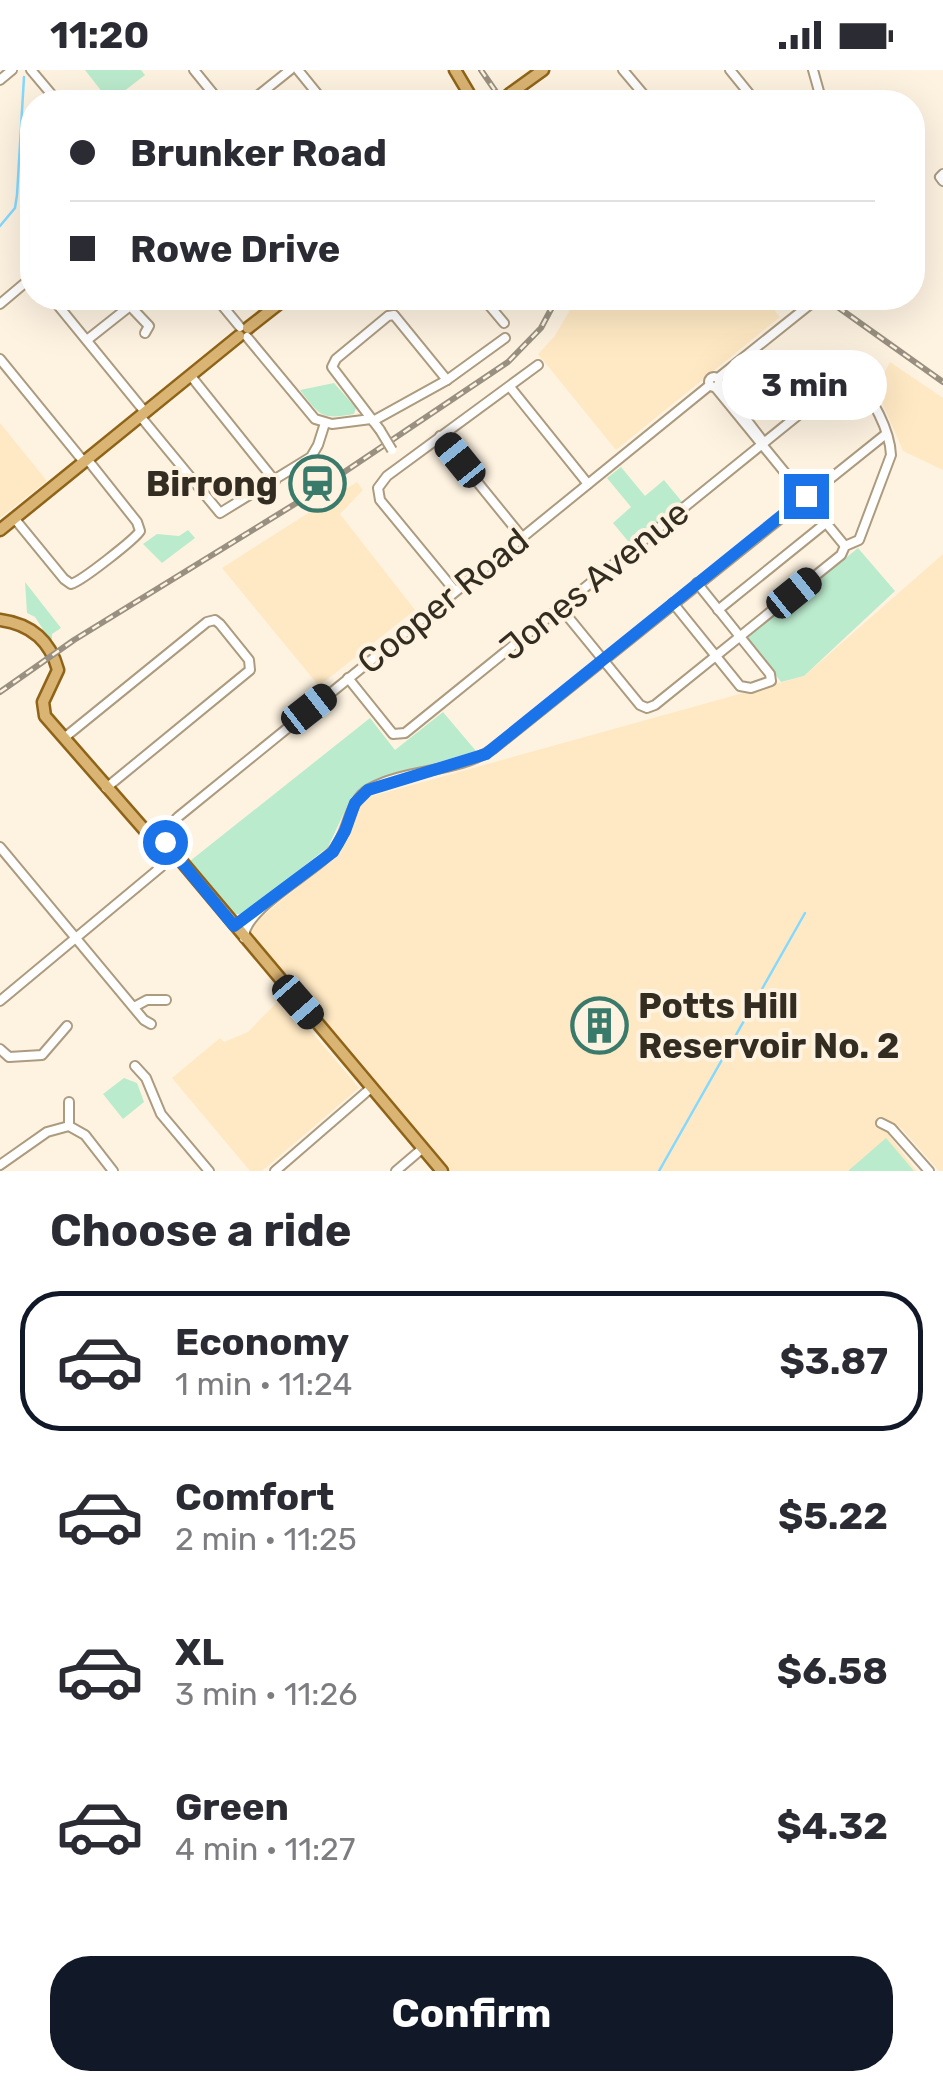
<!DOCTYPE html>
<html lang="en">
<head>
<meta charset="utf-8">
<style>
  :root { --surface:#fff; --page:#f7f7f7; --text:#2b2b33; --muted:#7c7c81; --line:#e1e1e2; --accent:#111827 }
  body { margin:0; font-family:Rubik,sans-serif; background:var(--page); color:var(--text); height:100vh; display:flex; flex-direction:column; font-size:38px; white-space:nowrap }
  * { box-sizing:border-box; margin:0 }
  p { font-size:32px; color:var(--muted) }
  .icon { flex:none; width:55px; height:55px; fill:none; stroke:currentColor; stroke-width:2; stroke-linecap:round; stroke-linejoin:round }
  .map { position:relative; height:1101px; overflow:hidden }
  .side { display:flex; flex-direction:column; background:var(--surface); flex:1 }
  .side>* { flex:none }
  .guide { position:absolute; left:20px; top:20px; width:905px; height:220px; border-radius:40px; box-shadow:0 10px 40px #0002; display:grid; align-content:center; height:220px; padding:0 50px; background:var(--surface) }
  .end { position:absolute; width:45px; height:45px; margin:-22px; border:12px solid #1a73e8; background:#fff; box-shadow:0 0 0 5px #fff }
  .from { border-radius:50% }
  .bubble { position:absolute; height:70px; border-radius:35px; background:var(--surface); box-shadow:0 10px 40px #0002; font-size:32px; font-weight:700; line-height:70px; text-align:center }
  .car { position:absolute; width:30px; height:60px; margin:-30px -15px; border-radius:12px; box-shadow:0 0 8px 2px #0007; background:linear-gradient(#222 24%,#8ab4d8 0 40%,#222 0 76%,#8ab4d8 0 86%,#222 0) }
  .guide b { display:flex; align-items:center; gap:35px; height:95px; font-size:38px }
  .guide b+b { border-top:2px solid var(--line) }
  .guide i { width:25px; height:25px; background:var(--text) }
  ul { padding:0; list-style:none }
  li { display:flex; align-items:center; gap:30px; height:140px; margin:0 20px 15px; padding:0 30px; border:5px solid transparent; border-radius:40px }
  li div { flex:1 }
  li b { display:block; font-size:38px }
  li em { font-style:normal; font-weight:700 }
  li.current { border-color:var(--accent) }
  li>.icon { width:90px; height:90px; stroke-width:1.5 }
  h2 { padding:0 50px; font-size:45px; line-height:120px }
  .button { display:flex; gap:20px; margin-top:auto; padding:20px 50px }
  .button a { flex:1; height:115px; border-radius:40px; background:var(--accent); color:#fff; font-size:40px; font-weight:700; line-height:115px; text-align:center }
  .status { display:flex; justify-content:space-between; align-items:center; height:70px; padding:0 50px; background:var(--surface); direction:ltr }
  .status svg { height:28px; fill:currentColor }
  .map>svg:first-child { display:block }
  .built { fill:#ffe9c4 }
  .green { fill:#bbebcd }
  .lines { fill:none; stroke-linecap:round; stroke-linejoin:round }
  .stream { stroke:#85d9ff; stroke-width:2.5 }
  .minor-casing { stroke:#ac9b7f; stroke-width:12 }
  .major-casing { stroke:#8f6419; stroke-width:15 }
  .minor { stroke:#fff; stroke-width:8 }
  .major { stroke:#dab473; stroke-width:10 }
  .rail-casing { stroke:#999081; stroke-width:6 }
  .rail { stroke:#fef3e1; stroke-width:2.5; stroke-dasharray:8; stroke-linecap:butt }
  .minor-bridge-casing { stroke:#ac9b7f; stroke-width:12; stroke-linecap:butt }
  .major-bridge-casing { stroke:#8f6419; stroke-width:15; stroke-linecap:butt }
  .minor-bridge { stroke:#fff; stroke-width:8 }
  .major-bridge { stroke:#dab473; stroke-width:10 }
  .route { stroke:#1a73e8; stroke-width:12 }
  .labels { text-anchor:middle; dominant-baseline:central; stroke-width:8; stroke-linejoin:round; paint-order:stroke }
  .poi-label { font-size:35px; font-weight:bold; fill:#332c20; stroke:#fef3e1; text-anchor:end }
  .street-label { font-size:35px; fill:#332c20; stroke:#fef3e1 }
</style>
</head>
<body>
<div class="status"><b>11:20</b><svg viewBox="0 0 49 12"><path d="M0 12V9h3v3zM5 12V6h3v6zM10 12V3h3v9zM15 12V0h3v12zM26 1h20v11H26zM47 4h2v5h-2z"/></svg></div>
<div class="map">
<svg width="943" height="1101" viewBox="0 0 943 1101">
  <rect width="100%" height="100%" fill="#fef3e1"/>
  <g class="built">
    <path d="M577 228H764L780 247 616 380 538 284 554 267Z"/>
    <path d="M890 292 943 328V400L903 381 876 318Z"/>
    <path d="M0 353 47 411 0 448Z"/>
    <path d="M357 412 363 420 340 444 415 540 319 616 222 498Z"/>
    <path d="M943 484V1101H939L900 1057 890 1067 917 1101H451L252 867 250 860 254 853 341 782 361 735 369 727 804 606Z"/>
    <path d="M282 927 359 1018 262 1101H250L172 1008 220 968 224 972 248 962Z"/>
  </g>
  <g class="green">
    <path d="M85 0H141L145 5 110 32Z"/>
    <path d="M334 313 356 338 354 344C321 350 320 346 300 320Z"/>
    <path d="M621 397 645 426 664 410 683 433 632 476 613 453 631 437 607 408Z"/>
    <path d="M188 460 195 468 162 493 143 474 157 464 179 466Z"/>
    <path d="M858 478 895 521 804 606 781 612 747 568Z"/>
    <path d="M25 512 61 558 52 564V573L35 547 27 543Z"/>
    <path d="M443 642 476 681 381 709 360 718 351 728 328 777 244 844H235L190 791 370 648 395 680Z"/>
    <path d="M124 1008 137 1013 144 1032 123 1049 103 1024Z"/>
    <path d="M886 1068 914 1101H848Z"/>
  </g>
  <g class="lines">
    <g class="stream">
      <path d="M0 156 15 138 17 125 24 7"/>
      <path d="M659 1101 805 843"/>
    </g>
    <defs>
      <g id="minor">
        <path d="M31 0 58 32"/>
        <path d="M194 0 220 32"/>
        <path d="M298 0 324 32"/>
        <path d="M623 0 650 32"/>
        <path d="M730 0 756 32"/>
        <path d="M813 0 822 32"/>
        <path d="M0 10 12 0"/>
        <path d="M250 32 290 0"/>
        <path d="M943 104 940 107 943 111"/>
        <path d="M52 228 145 342"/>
        <path d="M216 228 240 257"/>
        <path d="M380 228 382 229"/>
        <path d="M483 228 504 253"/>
        <path d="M0 234 32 207"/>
        <path d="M130 236 149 256 145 263"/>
        <path d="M247 267 315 349 332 354 371 349"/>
        <path d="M87 270 130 236 133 228"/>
        <path d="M0 289 84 392"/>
        <path d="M190 305 275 411"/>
        <circle cx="714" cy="312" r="5"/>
        <path d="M718 308 818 228"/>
        <path d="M719 314 762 370"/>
        <path d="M510 317 588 414"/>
        <path d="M715 317 845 476"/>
        <path d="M140 346 220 443 311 387 318 375 325 353"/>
        <path d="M373 351 447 310 505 268"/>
        <path d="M380 360 332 297 336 289 388 246 394 245 447 310"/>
        <path d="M440 366 522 467"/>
        <path d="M14 448 64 509 71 514C82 511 135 469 140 461L137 452 87 389"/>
        <path d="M455 521 380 430 378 418 387 406 538 295"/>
        <path d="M673 533 740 616 751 618 771 611 770 604 697 513"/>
        <path d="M718 540 827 452"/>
        <path d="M348 608 393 664 405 663C551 545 697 426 844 308H855C872 327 890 360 891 385L859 470 845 476 841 485 655 635 647 638 640 635 560 537"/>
        <path d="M64 668 207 552 215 550 220 554 249 590 250 600 106 718"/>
        <path d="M163 771V762L178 747 710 315"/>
        <path d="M0 777 144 950 151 954"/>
        <path d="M244 868C244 837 317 802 335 778 349 761 348 731 369 719 407 698 457 703 493 679L886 364"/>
        <path d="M0 931 161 797 165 784"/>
        <path d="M134 937 147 930H166"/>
        <path d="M0 979 9 987 42 985 67 956"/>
        <path d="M135 996 146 1008 161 1044 209 1101"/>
        <path d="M69 1032V1056"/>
        <path d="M881 1053 891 1058 929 1101"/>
        <path d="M69 1056 85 1065 113 1101"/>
        <path d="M0 1095 47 1062 69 1056"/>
        <path d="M275 1101 371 1018"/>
        <path d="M396 1101 423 1078"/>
      </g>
      <g id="major">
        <path d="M455 0 474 32"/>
        <path d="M511 23 543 0"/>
        <path d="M248 258 286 228"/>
        <path d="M0 460 239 266"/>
        <path d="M0 550C30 554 50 570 58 600L43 632 45 646 156 773"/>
        <path d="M167 774 442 1101"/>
        <path d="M155 781 165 784 167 774"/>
      </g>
    </defs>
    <use href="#minor" class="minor-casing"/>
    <use href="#major" class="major-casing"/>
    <use href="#minor" class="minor"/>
    <use href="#major" class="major"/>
    <defs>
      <g id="rail">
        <path d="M481 0 503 32"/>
        <path d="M825 228 943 312"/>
        <path d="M0 622 74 570 316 421 508 292 541 258 557 228"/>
      </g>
    </defs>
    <use href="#rail" class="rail-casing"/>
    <use href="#rail" class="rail"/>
    <defs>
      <path id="minor-bridge" d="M380 360 392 380"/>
      <path id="major-bridge" d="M500 32 511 23"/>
    </defs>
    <use href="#minor-bridge" class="minor-bridge-casing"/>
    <use href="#major-bridge" class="major-bridge-casing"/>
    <use href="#minor-bridge" class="minor-bridge"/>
    <use href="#major-bridge" class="major-bridge"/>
  </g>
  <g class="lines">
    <path class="route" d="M165 772 234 856 333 782 345 761 355 733 368 720 486 684 806 426"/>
  </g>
  <defs>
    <symbol id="station-ring" viewBox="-11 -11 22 22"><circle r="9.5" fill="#fef3e1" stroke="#397a6b" stroke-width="1.5"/><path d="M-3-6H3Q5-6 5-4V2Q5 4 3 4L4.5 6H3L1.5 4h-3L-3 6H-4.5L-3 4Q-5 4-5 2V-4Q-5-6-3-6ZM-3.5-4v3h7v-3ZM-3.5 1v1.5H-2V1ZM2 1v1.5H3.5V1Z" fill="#397a6b"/></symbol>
    <symbol id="building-ring" viewBox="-11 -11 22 22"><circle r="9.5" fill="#fef3e1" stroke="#397a6b" stroke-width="1.5"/><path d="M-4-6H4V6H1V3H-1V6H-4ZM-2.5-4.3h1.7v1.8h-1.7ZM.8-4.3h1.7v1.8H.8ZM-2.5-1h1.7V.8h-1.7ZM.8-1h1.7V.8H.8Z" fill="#397a6b"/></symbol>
  </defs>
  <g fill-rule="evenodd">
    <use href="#station-ring" x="286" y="382" width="63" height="63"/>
    <use href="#building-ring" x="568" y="924" width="63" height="63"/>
  </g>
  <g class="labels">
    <g class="poi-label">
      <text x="278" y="414">Birrong</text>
      <text x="638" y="936" text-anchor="start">Potts Hill<tspan x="638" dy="40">Reservoir No. 2</tspan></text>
    </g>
    <g class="street-label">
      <text transform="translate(594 510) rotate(-39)">Jones Avenue</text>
      <text transform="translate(443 531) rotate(-39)">Cooper Road</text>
    </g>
  </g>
</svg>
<i class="end from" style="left:165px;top:772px"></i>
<i class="end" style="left:806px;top:426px"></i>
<div class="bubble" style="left:722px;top:280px;width:165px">3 min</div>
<i class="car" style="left:460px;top:390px;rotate:321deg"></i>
<i class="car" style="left:794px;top:523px;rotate:51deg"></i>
<i class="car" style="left:309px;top:639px;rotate:52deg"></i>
<i class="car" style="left:298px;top:932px;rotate:139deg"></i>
<div class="guide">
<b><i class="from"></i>Brunker Road</b>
<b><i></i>Rowe Drive</b>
</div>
</div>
<section class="side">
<h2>Choose a ride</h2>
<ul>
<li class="current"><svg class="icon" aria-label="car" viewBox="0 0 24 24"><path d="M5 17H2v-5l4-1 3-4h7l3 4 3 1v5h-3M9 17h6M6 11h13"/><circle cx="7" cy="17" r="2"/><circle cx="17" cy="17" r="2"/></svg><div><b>Economy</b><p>1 min · 11:24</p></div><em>$3.87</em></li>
<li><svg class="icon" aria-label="car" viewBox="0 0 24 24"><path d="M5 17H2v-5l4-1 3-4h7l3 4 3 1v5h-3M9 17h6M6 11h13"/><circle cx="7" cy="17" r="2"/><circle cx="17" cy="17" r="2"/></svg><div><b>Comfort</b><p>2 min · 11:25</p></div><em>$5.22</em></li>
<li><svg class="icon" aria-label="car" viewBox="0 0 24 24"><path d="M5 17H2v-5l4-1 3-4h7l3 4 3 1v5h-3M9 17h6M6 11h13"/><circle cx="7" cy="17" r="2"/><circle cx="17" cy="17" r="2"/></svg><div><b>XL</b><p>3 min · 11:26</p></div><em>$6.58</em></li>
<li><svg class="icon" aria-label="car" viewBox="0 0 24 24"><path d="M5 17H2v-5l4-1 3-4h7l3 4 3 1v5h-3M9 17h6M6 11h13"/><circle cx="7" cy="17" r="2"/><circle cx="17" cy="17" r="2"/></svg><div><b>Green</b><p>4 min · 11:27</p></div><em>$4.32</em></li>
</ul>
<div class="button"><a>Confirm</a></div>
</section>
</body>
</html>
